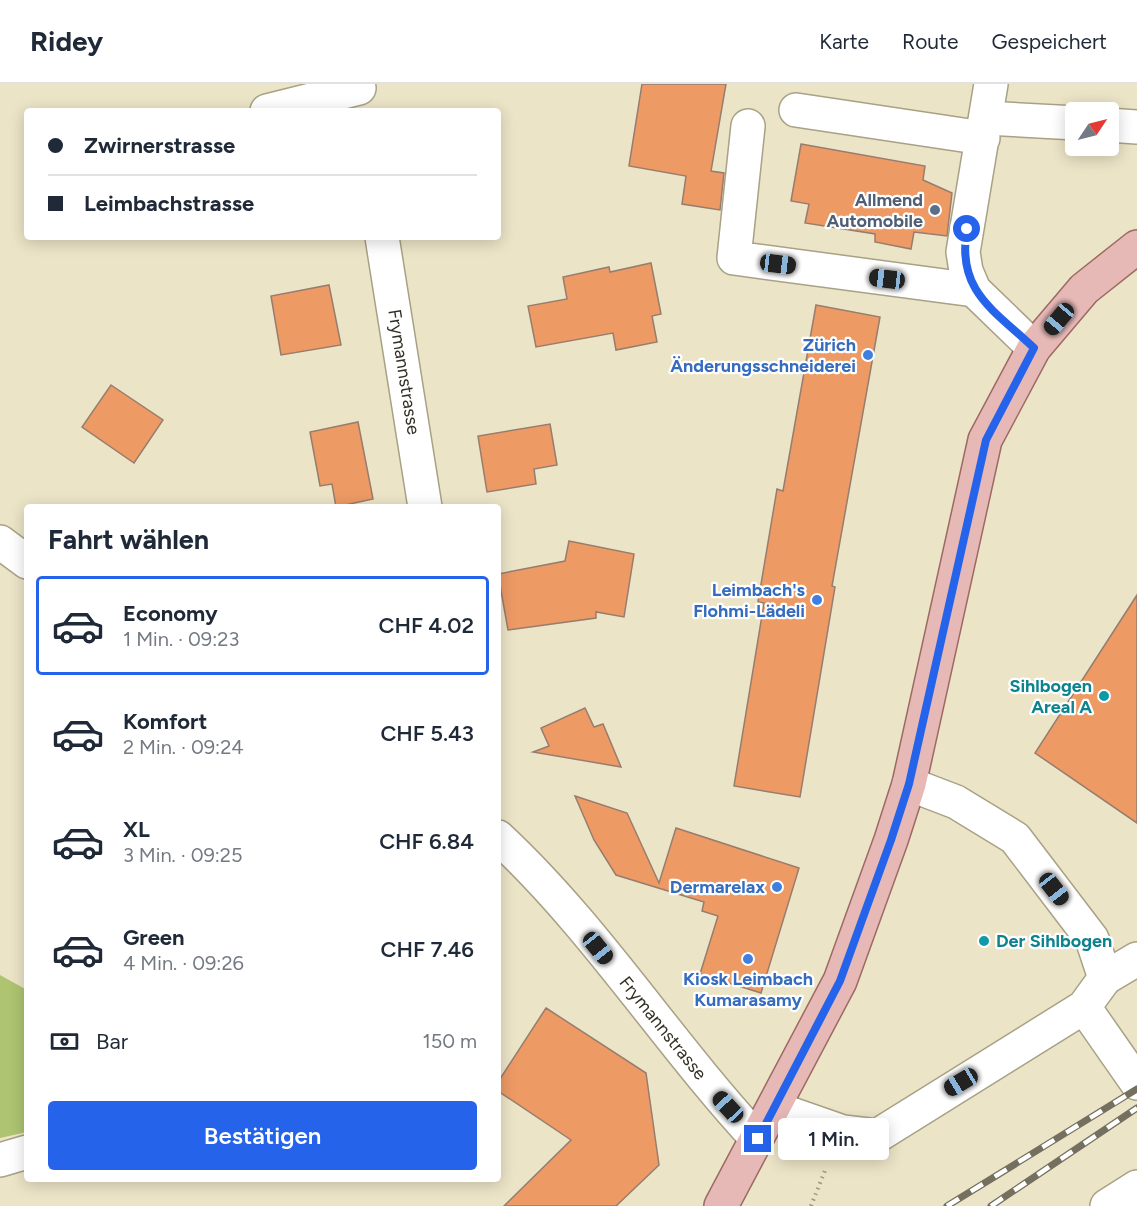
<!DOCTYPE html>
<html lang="de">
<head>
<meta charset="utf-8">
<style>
  :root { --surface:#fff; --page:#f6f6f7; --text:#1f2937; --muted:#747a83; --line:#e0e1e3; --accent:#2563eb }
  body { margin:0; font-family:Figtree,sans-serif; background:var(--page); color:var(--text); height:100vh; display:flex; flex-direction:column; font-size:22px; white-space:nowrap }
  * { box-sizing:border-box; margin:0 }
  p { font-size:20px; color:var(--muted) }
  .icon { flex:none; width:33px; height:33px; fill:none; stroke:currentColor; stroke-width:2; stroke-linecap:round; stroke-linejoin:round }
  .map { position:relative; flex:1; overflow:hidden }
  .drawer { position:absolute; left:24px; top:420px; width:477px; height:678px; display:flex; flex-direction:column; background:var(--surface); border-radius:6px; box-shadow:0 3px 15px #0003 }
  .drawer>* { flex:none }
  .top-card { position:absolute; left:24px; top:24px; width:477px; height:132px; border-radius:6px; box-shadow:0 3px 15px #0003; display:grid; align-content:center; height:132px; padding:0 24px; background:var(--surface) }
  .needle { width:39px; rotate:55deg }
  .tools { position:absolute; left:1065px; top:18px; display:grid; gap:12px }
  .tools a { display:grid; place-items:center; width:54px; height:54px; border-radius:6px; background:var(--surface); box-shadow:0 3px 15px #0003; font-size:30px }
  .end { position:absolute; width:27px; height:27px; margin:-14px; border:8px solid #2563eb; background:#fff; box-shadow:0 0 0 3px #fff }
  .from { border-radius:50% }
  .bubble { position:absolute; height:42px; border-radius:6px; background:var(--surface); box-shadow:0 3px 15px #0003; font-size:20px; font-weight:600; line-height:42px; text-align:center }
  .car { position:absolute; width:18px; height:36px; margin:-18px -9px; border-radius:8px; box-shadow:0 0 4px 2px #0007; background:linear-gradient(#222 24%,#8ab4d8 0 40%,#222 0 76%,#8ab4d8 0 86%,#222 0) }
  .top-card b { display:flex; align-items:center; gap:21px; height:57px; font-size:22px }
  .top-card b+b { border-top:2px solid var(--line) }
  .top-card i { width:15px; height:15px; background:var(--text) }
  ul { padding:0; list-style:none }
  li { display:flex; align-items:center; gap:18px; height:99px; margin:0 12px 9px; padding:0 12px; border:3px solid transparent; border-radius:6px }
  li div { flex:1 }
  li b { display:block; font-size:22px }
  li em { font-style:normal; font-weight:600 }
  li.selected { border-color:var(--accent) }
  li>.icon { width:54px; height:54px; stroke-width:1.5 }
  h2 { padding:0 24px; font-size:27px; line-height:72px }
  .pay { display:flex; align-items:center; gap:15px; height:66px; padding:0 24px; font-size:22px }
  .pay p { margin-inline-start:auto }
  .cta { display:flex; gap:12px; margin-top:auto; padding:12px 24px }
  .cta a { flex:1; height:69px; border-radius:6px; background:var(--accent); color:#fff; font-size:24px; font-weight:600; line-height:69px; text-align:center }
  header { display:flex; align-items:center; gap:36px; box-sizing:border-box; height:84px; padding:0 30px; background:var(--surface); border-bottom:2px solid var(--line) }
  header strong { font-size:28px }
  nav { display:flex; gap:33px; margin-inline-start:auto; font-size:21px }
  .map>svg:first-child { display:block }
  .green { fill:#aec471 }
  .building { fill:#ed9a65; stroke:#977d6e; stroke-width:1.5 }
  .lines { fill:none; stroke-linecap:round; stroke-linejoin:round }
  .minor-casing { stroke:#a8a186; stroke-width:36 }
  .major-casing { stroke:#9c6a63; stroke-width:36 }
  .path { stroke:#9c9681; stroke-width:4; stroke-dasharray:1.5 4.5; stroke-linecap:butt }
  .minor { stroke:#fff; stroke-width:33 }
  .major { stroke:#e6b8b6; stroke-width:33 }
  .rail-casing { stroke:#746f5e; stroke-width:7 }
  .rail { stroke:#fff; stroke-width:4.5; stroke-dasharray:14; stroke-linecap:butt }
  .route { stroke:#2563eb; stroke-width:8 }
  .service-dot { fill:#5c6f8a; stroke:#fff; stroke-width:2 }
  .shop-dot { fill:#3f7fe0; stroke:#fff; stroke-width:2 }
  .culture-dot { fill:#0f9aa8; stroke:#fff; stroke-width:2 }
  .labels { text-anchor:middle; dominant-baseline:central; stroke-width:4.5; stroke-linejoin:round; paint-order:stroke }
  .service-label { font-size:18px; font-weight:bold; fill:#4e5e75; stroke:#fff; text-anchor:end }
  .shop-label { font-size:18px; font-weight:bold; fill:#366cbe; stroke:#fff; text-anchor:end }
  .street-label { font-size:18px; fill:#333025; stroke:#fff }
  .culture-label { font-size:18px; font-weight:bold; fill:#0d838f; stroke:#fff; text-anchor:end }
</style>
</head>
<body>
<header>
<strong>Ridey</strong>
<nav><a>Karte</a><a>Route</a><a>Gespeichert</a></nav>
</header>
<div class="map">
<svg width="1137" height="1122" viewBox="0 0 1137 1122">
  <rect width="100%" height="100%" fill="#ece4c7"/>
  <path class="green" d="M0 891 27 906V1048L0 1054Z"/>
  <g class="building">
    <path d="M642 0H726L711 87 724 89 720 126 682 120 686 92 629 82Z"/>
    <path d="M801 60 925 82 923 96 952 109 947 152 914 148 911 165 875 158V150L805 139 809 120 791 117Z"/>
    <path d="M651 179 661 230 652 232 657 258 616 266 613 249 536 263 528 222 567 215 563 193 609 183 610 188Z"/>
    <path d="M329 201 341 261 281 271 271 212Z"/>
    <path d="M816 221 880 233 832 502 835 503 800 713 734 702 764 519 758 518 777 405 783 407Z"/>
    <path d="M111 301 163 336 134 379 82 343Z"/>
    <path d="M358 338 373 415 336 423 332 400 320 402 310 348Z"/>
    <path d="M550 340 557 381 534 385 536 400 487 408 478 352Z"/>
    <path d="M569 457 634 470 624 533 596 528V534L508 546 498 490 565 477Z"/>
    <path d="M1137 511V739L1035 669Z"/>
    <path d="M585 624 594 643 603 640 621 683 533 668 549 662 541 644Z"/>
    <path d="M575 712 627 729 659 799 676 744 799 784 761 909 700 890 718 832 702 827 704 818 616 791 594 756Z"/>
    <path d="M546 924 646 989 659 1081 616 1122H504L571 1056 498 1007V998Z"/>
  </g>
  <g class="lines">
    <defs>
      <g id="minor">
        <path d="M991 0 963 168 966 187 974 206 1034 264"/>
        <path d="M796 26 983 54"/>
        <path d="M267 27 359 4"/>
        <path d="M986 34 1076 39"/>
        <path d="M1108 41 1137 43"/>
        <path d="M748 42 734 174 974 206"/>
        <path d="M382 153 425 423"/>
        <path d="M0 458 27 478"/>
        <path d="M498 753C595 843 667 958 757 1055"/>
        <path d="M1105 894 1137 875"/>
        <path d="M1084 923 1137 999"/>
        <path d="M774 1024 843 1048 877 1052 1084 923 1105 894 1092 855 1015 754 956 718 909 700"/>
        <path d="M0 1076 27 1068"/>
        <path d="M1107 1122 1137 1103"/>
      </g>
      <path id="major" d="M721 1122 840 897 891 756 909 700 985 356 1034 264 1084 205 1137 163"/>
    </defs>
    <use href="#minor" class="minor-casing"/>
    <use href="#major" class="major-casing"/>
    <path class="path" d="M811 1122 826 1084"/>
    <use href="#minor" class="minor"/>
    <use href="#major" class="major"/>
    <defs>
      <g id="rail">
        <path d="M947 1122 1137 1005"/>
        <path d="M991 1122 1137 1024"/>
      </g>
    </defs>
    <use href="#rail" class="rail-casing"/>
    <use href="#rail" class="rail"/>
  </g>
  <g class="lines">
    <path class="route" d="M758 1055 840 897 891 756 909 700 986 356 1034 264C994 226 956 207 967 145"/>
  </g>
  <circle class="service-dot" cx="935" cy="126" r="6"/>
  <g class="shop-dot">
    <circle cx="868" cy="271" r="6"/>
    <circle cx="817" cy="516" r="6"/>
    <circle cx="777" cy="803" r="6"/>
    <circle cx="748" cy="875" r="6"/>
  </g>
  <g class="culture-dot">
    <circle cx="1104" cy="612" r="6"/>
    <circle cx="984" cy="857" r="6"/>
  </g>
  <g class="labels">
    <g class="service-label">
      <text x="923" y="116">Allmend<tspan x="923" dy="21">Automobile</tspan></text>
    </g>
    <g class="shop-label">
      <text x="856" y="261">Zürich<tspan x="856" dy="21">Änderungsschneiderei</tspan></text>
      <text x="805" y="506">Leimbach's<tspan x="805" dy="21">Flohmi-Lädeli</tspan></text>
      <text x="765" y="803">Dermarelax</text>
      <text x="748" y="895" text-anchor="middle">Kiosk Leimbach<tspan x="748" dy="21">Kumarasamy</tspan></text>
    </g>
    <g class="street-label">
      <text transform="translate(404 288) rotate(81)">Frymannstrasse</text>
      <text transform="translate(663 944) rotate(51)">Frymannstrasse</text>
    </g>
    <g class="culture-label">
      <text x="1092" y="602">Sihlbogen<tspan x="1092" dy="21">Areal A</tspan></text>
      <text x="996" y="857" text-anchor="start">Der Sihlbogen</text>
    </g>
  </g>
</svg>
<div class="tools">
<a><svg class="needle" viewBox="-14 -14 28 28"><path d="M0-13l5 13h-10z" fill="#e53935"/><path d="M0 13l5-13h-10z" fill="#747a83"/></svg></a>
</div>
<i class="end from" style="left:967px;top:145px"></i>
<i class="end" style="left:758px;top:1055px"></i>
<div class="bubble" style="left:778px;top:1034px;width:111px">1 Min.</div>
<i class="car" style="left:778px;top:180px;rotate:97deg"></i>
<i class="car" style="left:887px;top:195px;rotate:277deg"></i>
<i class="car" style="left:1059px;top:235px;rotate:220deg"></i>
<i class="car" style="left:1054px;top:805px;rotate:142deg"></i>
<i class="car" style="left:598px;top:864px;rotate:141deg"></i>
<i class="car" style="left:961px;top:998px;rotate:239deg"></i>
<i class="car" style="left:728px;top:1023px;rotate:317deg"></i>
<div class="top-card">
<b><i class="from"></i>Zwirnerstrasse</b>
<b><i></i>Leimbachstrasse</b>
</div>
<section class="drawer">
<h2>Fahrt wählen</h2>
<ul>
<li class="selected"><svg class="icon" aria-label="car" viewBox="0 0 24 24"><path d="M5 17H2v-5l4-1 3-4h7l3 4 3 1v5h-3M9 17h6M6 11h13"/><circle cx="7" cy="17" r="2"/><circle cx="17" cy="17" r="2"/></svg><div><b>Economy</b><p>1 Min. · 09:23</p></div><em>CHF 4.02</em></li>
<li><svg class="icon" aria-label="car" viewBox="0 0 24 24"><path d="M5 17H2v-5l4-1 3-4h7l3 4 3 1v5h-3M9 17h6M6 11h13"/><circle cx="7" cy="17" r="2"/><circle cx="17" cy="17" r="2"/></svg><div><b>Komfort</b><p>2 Min. · 09:24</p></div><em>CHF 5.43</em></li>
<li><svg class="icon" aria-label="car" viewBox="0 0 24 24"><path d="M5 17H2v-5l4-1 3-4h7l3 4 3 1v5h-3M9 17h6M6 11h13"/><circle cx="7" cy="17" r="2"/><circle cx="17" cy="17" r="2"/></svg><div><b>XL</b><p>3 Min. · 09:25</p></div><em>CHF 6.84</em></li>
<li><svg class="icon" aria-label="car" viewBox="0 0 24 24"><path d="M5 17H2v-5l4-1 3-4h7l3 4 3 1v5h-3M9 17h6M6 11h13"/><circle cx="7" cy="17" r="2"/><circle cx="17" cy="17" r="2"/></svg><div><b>Green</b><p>4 Min. · 09:26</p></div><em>CHF 7.46</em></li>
</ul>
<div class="pay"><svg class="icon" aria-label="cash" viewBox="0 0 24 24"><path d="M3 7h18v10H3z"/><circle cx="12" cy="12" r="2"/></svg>Bar<p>150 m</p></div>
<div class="cta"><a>Bestätigen</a></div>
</section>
</div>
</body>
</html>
